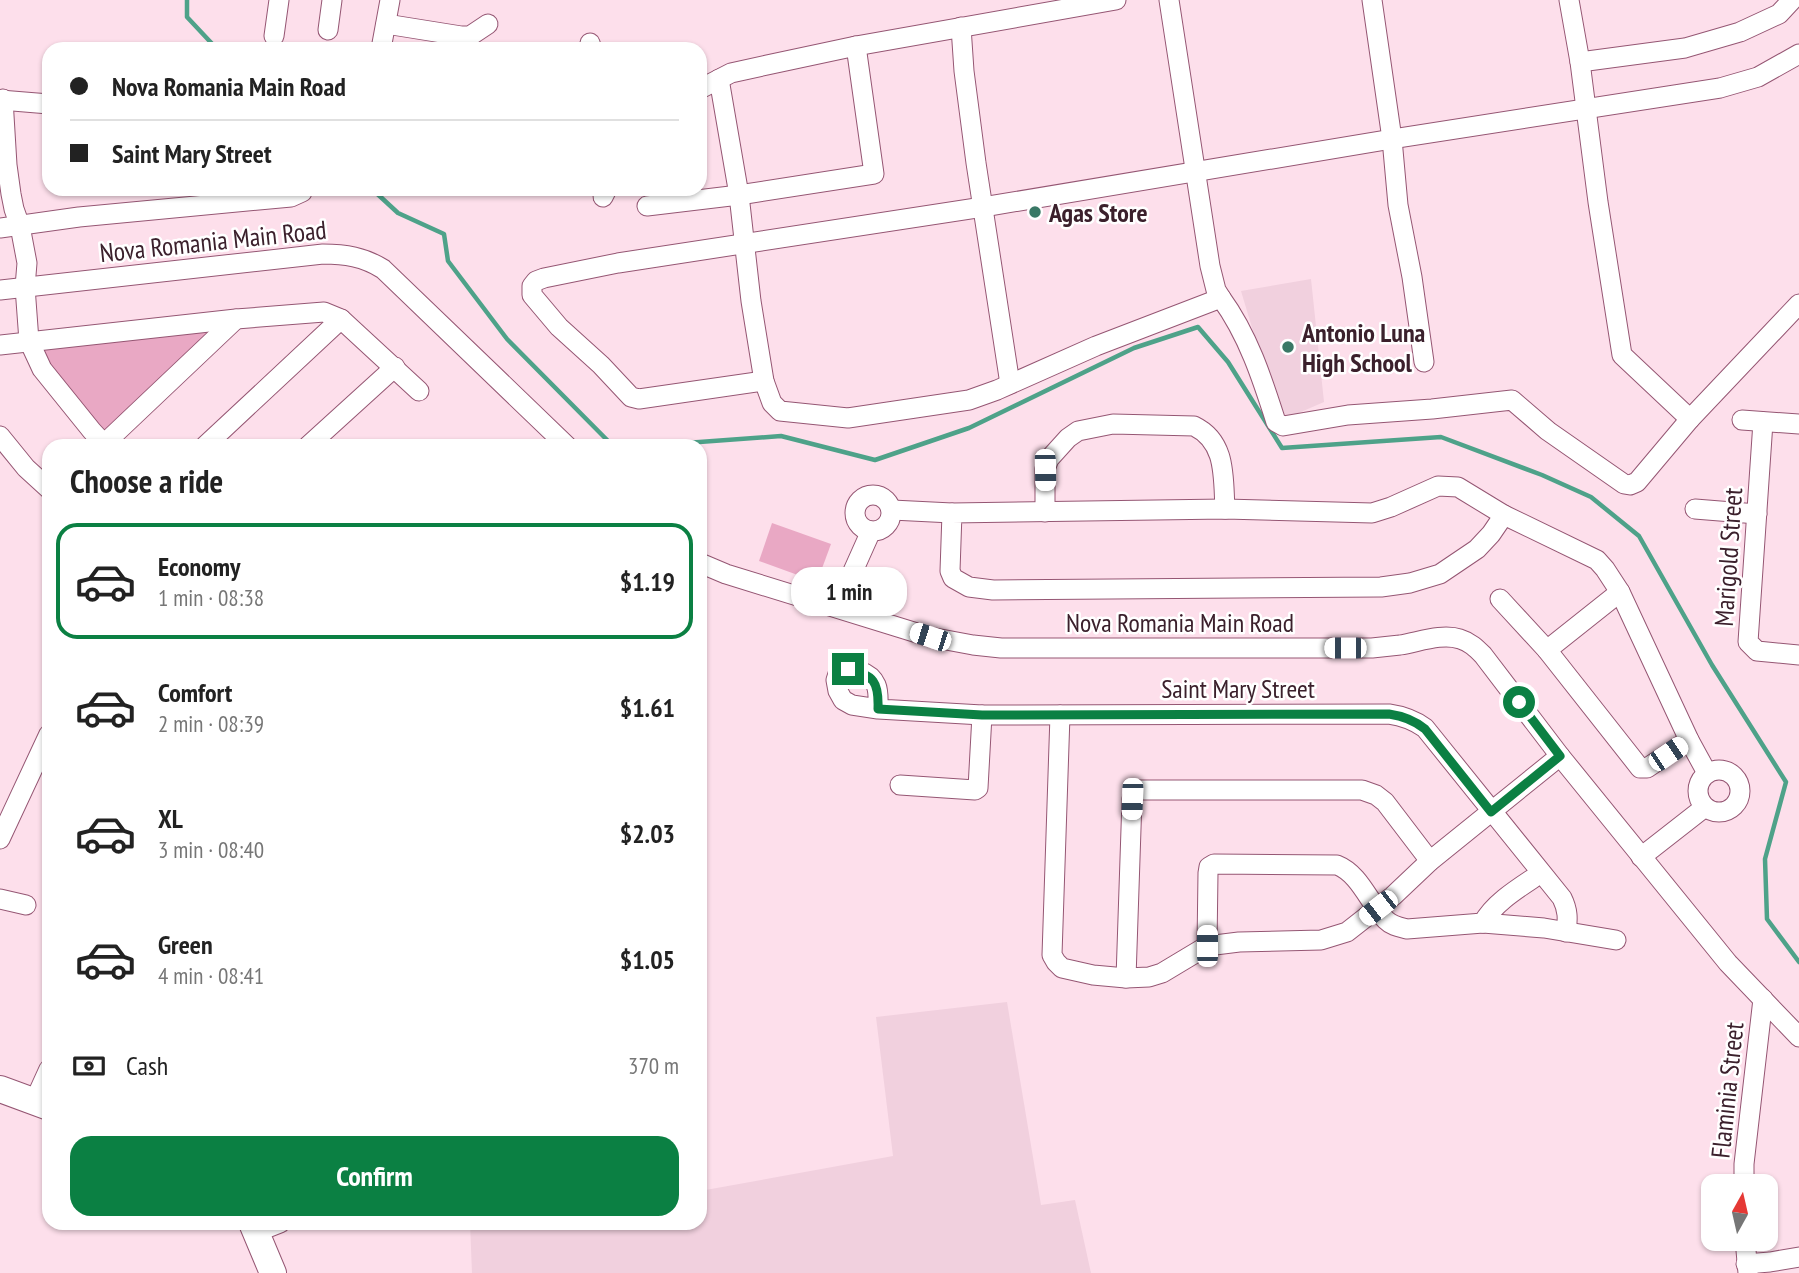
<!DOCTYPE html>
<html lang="en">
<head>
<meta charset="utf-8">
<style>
  :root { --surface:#fff; --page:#f2f2f2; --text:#222; --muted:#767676; --line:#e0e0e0; --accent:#0b8043 }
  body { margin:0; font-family:"PT Sans Narrow",sans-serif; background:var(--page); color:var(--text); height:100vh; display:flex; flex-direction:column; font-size:26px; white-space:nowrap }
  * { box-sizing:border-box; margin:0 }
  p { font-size:23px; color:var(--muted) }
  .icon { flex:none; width:38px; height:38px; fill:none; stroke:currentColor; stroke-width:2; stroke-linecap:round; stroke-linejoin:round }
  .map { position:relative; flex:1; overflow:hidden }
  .drawer { position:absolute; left:42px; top:439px; width:665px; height:791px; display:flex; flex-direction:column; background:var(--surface); border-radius:21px; box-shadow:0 2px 5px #0004 }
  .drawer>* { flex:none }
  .hud { position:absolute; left:42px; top:42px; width:665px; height:154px; border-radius:21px; box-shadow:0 2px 5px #0004; display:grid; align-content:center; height:154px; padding:0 28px; background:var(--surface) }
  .needle { width:46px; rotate:8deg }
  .tools { position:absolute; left:1701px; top:1174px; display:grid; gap:14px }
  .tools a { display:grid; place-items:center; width:77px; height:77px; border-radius:14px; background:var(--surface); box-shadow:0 2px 5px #0004; font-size:35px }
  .end { position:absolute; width:32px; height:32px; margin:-16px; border:9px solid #0b8043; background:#fff; box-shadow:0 0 0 4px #fff }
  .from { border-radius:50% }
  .bubble { position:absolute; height:49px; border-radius:21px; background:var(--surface); box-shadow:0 2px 5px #0004; font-size:23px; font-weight:700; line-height:49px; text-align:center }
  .car { position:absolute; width:21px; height:42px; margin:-21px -10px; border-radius:9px; box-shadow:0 0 5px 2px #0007; background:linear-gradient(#fff 24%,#345 0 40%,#fff 0 76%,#345 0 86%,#fff 0) }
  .hud b { display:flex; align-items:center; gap:24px; height:66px; font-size:26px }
  .hud b+b { border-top:2px solid var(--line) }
  .hud i { width:18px; height:18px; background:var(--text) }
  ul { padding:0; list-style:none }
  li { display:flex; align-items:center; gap:21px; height:116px; margin:0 14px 10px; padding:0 14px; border:4px solid transparent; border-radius:21px }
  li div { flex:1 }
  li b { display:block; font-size:26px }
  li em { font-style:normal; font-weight:700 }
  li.active { border-color:var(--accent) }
  li>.icon { width:63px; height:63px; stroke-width:1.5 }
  h2 { padding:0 28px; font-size:32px; line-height:84px }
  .pay { display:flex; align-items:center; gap:18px; height:77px; padding:0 28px; font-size:26px }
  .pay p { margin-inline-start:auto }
  .action { display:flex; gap:14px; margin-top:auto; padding:14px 28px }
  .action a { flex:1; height:80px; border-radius:21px; background:var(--accent); color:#fff; font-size:28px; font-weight:700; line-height:80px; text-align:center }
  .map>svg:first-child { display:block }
  .built { fill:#f1d0de }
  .green { fill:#e9a8c4 }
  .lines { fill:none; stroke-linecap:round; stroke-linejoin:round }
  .stream { stroke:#4ea289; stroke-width:4.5 }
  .minor-casing { stroke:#955673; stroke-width:21 }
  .secondary-casing { stroke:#955673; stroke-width:28 }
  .minor { stroke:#fff; stroke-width:19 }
  .secondary { stroke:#fff; stroke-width:26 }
  .route { stroke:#0b8043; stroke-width:9 }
  .poi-dot { fill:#3a7866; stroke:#fff; stroke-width:2.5 }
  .labels { text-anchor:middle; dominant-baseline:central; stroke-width:5; stroke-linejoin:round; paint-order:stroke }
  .poi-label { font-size:26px; font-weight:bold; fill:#3b202c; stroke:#fff; text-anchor:start }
  .street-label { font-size:26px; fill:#3b202c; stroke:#fff }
</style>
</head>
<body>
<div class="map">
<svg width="1799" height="1273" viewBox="0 0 1799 1273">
  <rect width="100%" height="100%" fill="#fddfeb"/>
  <g class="built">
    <path d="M1311 279 1324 402 1280 421 1241 291Z"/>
    <path d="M1007 1002 1041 1205 1075 1200 1091 1273H472L470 1223H700V1191L893 1156 876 1017Z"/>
  </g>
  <g class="green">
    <path d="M216 328 103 435 33 346Z"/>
    <path d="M772 523 831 544 817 582 759 561Z"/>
  </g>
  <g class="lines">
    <g class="stream">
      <path d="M187 0V17L217 49"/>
      <path d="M372 189 398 213 444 234 448 261 507 339 613 446"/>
      <path d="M645 446 781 436 875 460 969 428 1134 348 1198 327 1228 362 1282 448 1441 437 1542 475 1591 497 1639 536 1712 665 1786 782 1765 859 1767 919 1799 962"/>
    </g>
    <defs>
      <g id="minor">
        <path d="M1169 0 1210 266 1216 290 1221 298"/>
        <path d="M1372 0 1392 139 1398 205 1412 277 1424 362"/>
        <path d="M1569 0 1580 62 1598 202 1622 355 1690 419"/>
        <path d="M386 24 461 36H470L488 24"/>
        <path d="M961 27 964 71 976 163 1010 384"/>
        <path d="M328 30 332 0"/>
        <path d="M274 36 279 0"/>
        <path d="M590 43 592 49"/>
        <path d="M381 49 390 0"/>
        <path d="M1580 62 1685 48 1740 32 1779 14 1792 0"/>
        <path d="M719 79 739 195 751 301 764 381 772 403 780 411 848 418 969 400 997 390 1096 346 1221 298C1248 335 1262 378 1276 422L1283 426 1348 415 1432 409 1512 400 1548 431 1624 484 1630 485 1637 482 1690 419 1799 304"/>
        <path d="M700 89 731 73 767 65 856 46 1116 0"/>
        <path d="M3 99 7 165 11 194 14 209 20 226 27 263 25 287 29 341 42 369 92 431 104 444 236 319"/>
        <path d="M0 100 49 104"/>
        <path d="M603 197 607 189"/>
        <path d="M647 206 739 195 874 174 856 46"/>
        <path d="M0 228 79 217 291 197 302 192V189"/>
        <path d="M0 290 323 254C345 254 364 257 383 269L567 446"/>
        <path d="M0 345 236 319 324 312 341 319 419 391"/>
        <path d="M764 381 639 399 631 397 601 365 559 327 532 295V286L536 281 544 278 618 263 983 207 1392 139 1720 88 1758 77 1799 54"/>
        <path d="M1742 420 1799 424"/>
        <path d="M1763 422 1748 642 1757 651 1799 655"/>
        <path d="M0 436 26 468 49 489"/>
        <path d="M205 446 341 319"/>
        <path d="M308 446 395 367"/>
        <path d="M1438 486 1458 487 1504 515 1491 534 1477 549 1440 574 1410 583 1381 587 993 590 969 587 953 578 950 571 952 513 1225 509 1372 513 1391 507Z"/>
        <circle cx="873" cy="513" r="18"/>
        <path d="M1695 509 1757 514"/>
        <path d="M892 510 952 513"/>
        <path d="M1045 512V469L1049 459 1068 438 1078 431 1113 424 1194 426C1227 442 1223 478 1225 509"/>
        <path d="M1504 515 1597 560 1605 569 1620 592 1689 740 1707 773"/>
        <path d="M700 563 726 574 930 637 973 645 1001 648H1372C1382 647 1391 646 1400 645 1419 642 1442 633 1460 639 1470 642 1476 648 1483 655L1560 756 1728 963 1799 1037"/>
        <path d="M1500 599 1547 650 1640 768H1647L1689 740"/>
        <path d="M837 607 871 531"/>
        <path d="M1547 650 1620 592"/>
        <path d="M878 709C878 701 879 692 876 685 870 671 852 667 839 671L836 680 838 691 843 700 852 705 878 709 982 715 1389 714C1403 716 1414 720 1425 728L1562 898C1568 910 1568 919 1566 932"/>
        <path d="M1060 715 1052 955 1056 962 1062 968 1093 975 1126 978 1149 977 1162 973 1207 946 1239 942 1321 940 1347 932 1393 896 1430 861 1560 756"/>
        <circle cx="1719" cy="791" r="21"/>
        <path d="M900 785 975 790 978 788 982 715"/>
        <path d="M0 839 49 734"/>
        <path d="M1641 857 1705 807"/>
        <path d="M0 899 26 905"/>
        <path d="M1483 923C1494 902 1522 886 1541 873"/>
        <path d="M1207 946 1208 873 1209 867 1214 864 1337 865C1360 874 1369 903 1386 920 1392 926 1399 927 1407 929L1483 923 1544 928 1616 940"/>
        <path d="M1126 978 1132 799 1134 793 1138 790H1362L1376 795 1385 802 1430 861"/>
        <path d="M34 1102 49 1069"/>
        <path d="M1744 1186V1164L1763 999"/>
        <path d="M257 1232 280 1223"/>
        <path d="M1745 1239 1748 1273"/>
        <path d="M1746 1264 1770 1262 1799 1257"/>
      </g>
      <g id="secondary">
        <path d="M0 1089 49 1107"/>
        <path d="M252 1223 273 1273"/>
      </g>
    </defs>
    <use href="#minor" class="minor-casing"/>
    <use href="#secondary" class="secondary-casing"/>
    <use href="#minor" class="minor"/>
    <use href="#secondary" class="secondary"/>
  </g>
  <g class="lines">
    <path class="route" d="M848 669C874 675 879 682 878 709L982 715 1389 714C1403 716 1414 720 1425 729L1491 812 1560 756 1519 702"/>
  </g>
  <g class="poi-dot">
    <circle cx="1035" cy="212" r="7"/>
    <circle cx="1288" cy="347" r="7"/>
  </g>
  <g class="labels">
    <g class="poi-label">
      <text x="1049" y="212">Agas Store</text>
      <text x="1302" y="332">Antonio Luna<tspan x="1302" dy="30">High School</tspan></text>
    </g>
    <g class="street-label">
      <text transform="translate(213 241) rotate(-6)">Nova Romania Main Road</text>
      <text transform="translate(1728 557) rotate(-86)">Marigold Street</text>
      <text x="1180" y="622">Nova Romania Main Road</text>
      <text x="1238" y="688">Saint Mary Street</text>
      <text transform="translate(1727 1090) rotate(-84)">Flaminia Street</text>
    </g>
  </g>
</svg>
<div class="tools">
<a><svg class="needle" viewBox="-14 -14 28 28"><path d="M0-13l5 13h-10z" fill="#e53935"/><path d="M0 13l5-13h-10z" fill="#767676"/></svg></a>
</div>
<i class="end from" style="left:1519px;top:702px"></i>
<i class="end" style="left:848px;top:669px"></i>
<div class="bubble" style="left:791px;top:567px;width:116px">1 min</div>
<i class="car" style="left:1045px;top:470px;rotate:179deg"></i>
<i class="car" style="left:930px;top:637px;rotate:288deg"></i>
<i class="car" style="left:1345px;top:648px;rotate:270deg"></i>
<i class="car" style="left:1668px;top:754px;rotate:56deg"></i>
<i class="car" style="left:1132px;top:799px;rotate:182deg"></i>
<i class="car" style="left:1378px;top:908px;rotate:232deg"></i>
<i class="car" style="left:1207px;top:946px;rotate:0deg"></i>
<div class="hud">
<b><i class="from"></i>Nova Romania Main Road</b>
<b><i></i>Saint Mary Street</b>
</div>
<section class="drawer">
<h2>Choose a ride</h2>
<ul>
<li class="active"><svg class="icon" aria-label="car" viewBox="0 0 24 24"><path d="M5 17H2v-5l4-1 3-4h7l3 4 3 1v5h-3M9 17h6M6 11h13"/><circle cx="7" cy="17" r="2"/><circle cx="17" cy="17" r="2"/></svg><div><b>Economy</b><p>1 min · 08:38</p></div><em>$1.19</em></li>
<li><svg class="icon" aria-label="car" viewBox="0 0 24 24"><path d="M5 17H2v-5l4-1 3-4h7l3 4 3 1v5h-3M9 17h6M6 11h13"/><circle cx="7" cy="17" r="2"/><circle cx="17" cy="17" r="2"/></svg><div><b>Comfort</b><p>2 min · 08:39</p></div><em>$1.61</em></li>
<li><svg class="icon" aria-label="car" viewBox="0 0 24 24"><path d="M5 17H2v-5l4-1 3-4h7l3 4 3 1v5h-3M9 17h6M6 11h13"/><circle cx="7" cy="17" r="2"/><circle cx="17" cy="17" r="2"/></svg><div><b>XL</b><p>3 min · 08:40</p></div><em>$2.03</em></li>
<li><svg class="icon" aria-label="car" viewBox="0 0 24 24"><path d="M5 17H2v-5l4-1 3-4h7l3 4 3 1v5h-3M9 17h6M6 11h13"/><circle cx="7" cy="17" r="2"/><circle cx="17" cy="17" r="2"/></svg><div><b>Green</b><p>4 min · 08:41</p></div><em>$1.05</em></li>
</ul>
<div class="pay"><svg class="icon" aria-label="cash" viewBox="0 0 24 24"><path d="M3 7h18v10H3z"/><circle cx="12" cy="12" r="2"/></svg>Cash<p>370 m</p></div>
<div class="action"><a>Confirm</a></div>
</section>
</div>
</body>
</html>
